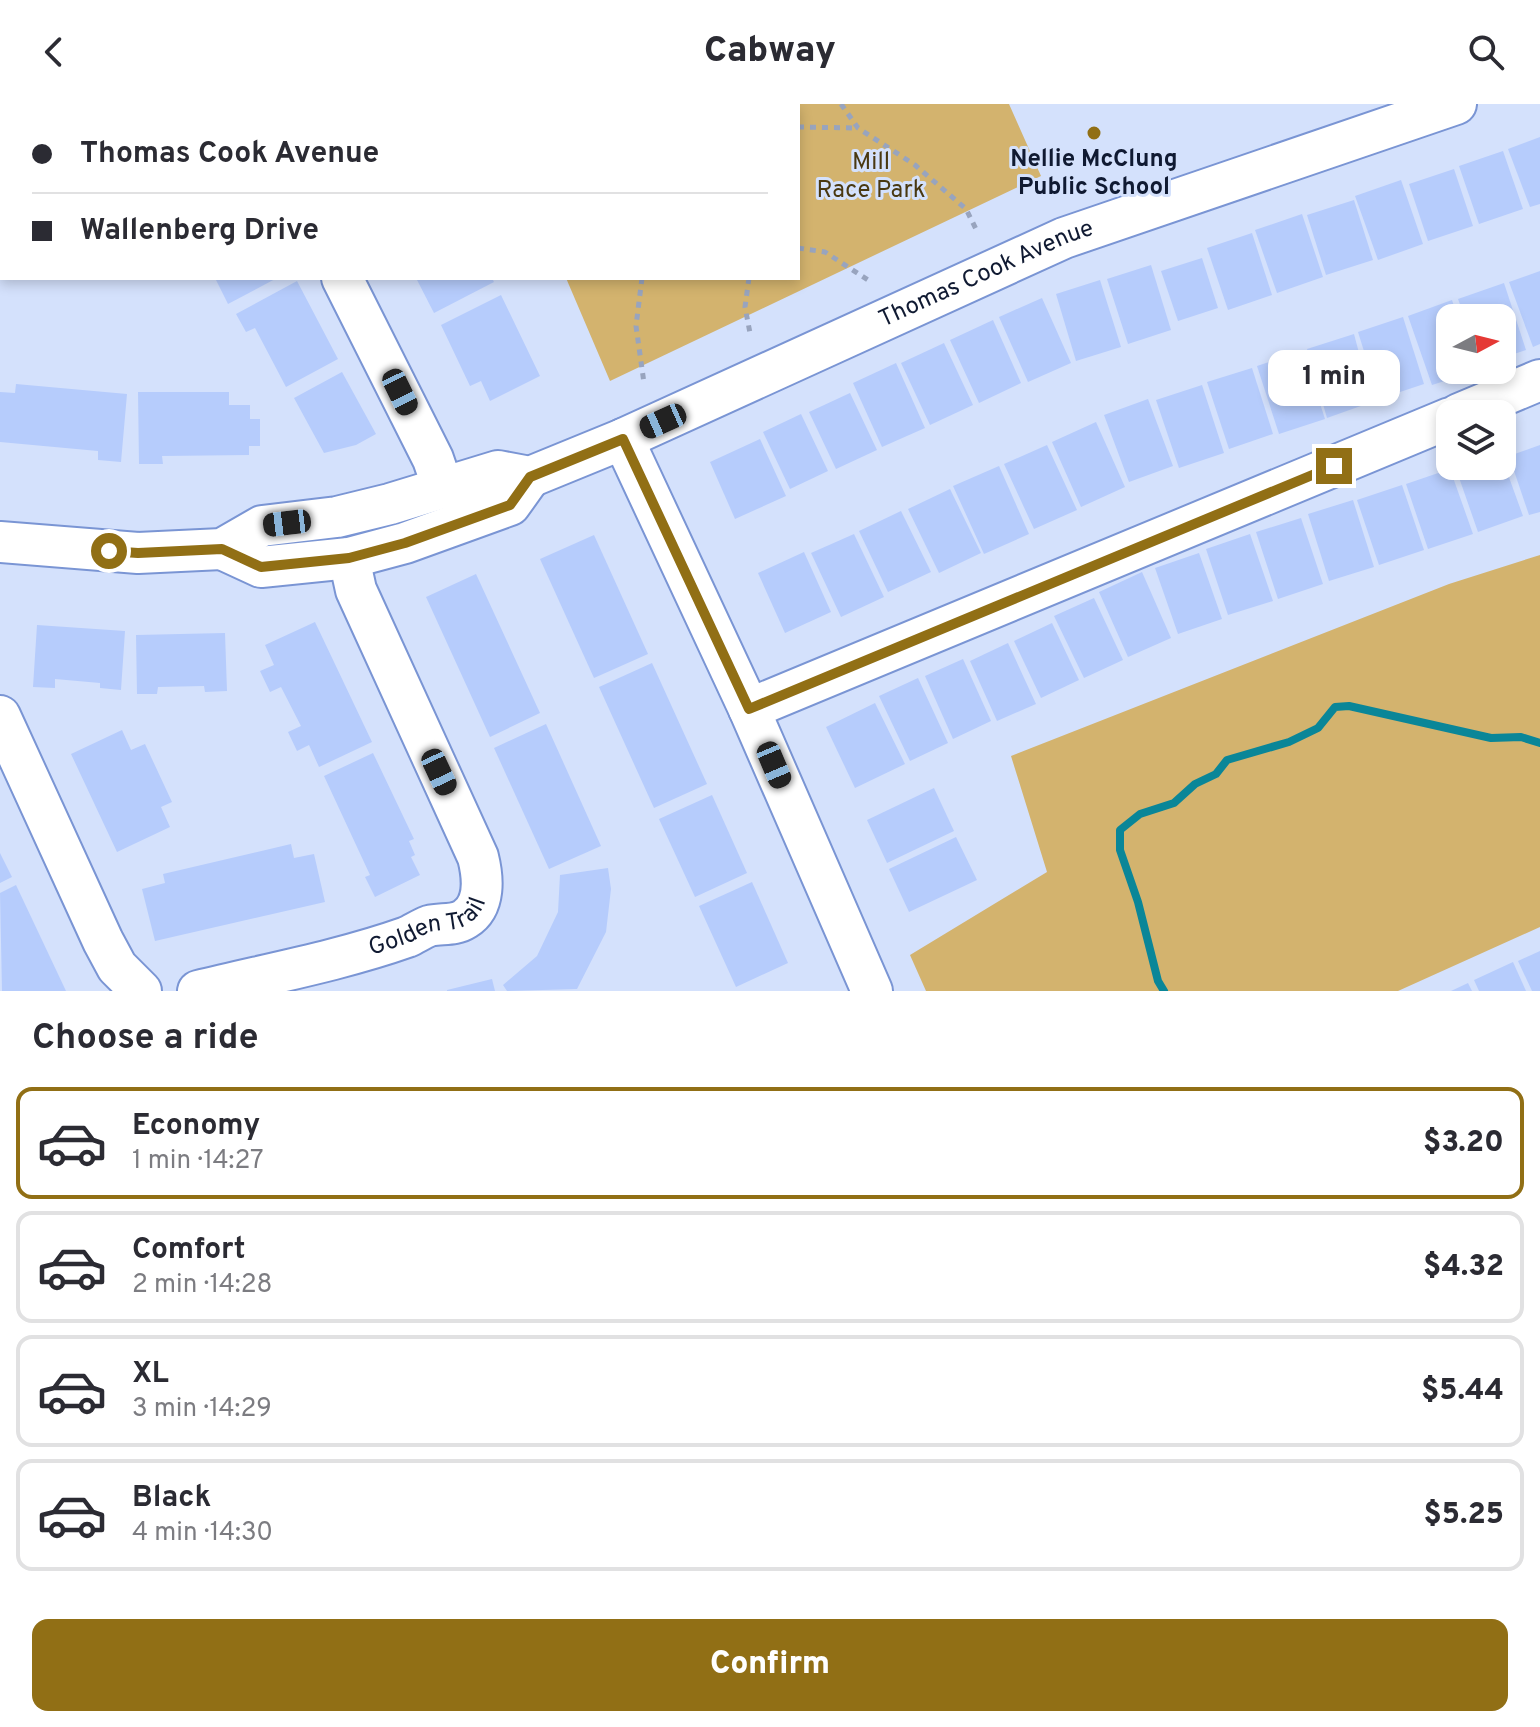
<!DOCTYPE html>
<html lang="en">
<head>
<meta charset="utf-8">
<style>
  :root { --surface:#fff; --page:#f7f7f7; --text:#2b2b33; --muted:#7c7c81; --line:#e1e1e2; --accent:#916f15 }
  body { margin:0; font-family:Overpass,sans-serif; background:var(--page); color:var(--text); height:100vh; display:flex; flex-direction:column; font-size:30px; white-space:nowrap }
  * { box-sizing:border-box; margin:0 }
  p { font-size:26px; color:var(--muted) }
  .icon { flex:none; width:44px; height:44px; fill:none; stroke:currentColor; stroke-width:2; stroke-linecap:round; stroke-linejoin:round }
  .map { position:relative; height:887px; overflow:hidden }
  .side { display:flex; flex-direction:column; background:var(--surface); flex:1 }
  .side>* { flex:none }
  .banner { position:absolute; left:0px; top:0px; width:800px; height:176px; box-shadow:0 4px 12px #0003; display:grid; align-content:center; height:176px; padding:0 32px; background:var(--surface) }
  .needle { width:52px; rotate:83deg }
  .buttons { position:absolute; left:1436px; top:200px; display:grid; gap:16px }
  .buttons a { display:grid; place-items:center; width:80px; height:80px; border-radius:16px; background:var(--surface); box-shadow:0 4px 12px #0003; font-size:40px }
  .end { position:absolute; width:36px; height:36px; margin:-18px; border:10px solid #916f15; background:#fff; box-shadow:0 0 0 4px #fff }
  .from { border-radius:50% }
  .bubble { position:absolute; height:56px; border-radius:16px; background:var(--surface); box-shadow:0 4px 12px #0003; font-size:26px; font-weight:800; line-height:56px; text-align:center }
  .car { position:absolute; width:24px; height:48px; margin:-24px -12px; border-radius:10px; box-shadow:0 0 6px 2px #0007; background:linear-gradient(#222 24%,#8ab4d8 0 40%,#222 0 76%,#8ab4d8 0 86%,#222 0) }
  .banner b { display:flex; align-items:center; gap:28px; height:76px; font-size:30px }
  .banner b+b { border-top:2px solid var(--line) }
  .banner i { width:20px; height:20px; background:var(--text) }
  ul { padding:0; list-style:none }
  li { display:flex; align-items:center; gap:24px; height:112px; margin:0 16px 12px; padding:0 16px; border:4px solid var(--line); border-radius:16px }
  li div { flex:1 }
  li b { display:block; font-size:30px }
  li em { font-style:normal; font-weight:800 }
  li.selected { border-color:var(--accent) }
  li>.icon { width:72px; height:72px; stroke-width:1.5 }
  h2 { padding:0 32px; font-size:36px; line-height:96px }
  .action { display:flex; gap:16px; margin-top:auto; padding:16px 32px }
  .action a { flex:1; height:92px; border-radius:16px; background:var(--accent); color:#fff; font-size:32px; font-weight:800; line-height:92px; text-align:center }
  header { display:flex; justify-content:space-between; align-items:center; height:104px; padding:0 32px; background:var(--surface); font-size:36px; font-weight:800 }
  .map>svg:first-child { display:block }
  .green { fill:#d3b36e }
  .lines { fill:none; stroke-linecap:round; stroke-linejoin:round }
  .stream { stroke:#0a8698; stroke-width:8 }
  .building { fill:#b6ccfc }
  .minor-casing { stroke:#7a95d4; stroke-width:44 }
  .path { stroke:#98a4be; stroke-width:5; stroke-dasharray:6 6; stroke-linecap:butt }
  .minor { stroke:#fff; stroke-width:40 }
  .route { stroke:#916f15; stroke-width:10 }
  .poi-dot { fill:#916f15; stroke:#d4e1fc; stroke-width:3 }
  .labels { text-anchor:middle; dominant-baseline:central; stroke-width:6; stroke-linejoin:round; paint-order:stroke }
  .poi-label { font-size:24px; font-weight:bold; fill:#101a32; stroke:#d4e1fc }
  .park-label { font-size:24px; fill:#493811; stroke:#d4e1fc }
  .street-label { font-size:24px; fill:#101a32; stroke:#d4e1fc }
</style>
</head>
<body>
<header><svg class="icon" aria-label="back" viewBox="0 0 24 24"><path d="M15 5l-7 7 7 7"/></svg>Cabway<svg class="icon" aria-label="search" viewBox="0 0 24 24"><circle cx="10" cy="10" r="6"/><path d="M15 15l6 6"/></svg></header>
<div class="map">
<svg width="1540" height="887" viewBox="0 0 1540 887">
  <rect width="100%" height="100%" fill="#d4e1fc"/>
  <g class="green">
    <path d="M492 0H1009L1041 72 610 277 566 174H798V2Z"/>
    <path d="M1540 451V823L1398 887H926L910 851 1047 768 1011 652 1449 480Z"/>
  </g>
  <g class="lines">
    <path class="stream" d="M1164 887 1158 877 1138 798 1120 746V726L1140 710 1174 699 1195 680 1216 670 1227 656 1289 638 1318 624 1335 603 1349 602 1491 634 1521 633 1540 639"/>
  </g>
  <g class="building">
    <path d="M1540 33V100L1530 103 1508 45Z"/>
    <path d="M1503 47 1523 105 1479 120 1459 62Z"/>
    <path d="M1454 65 1473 122 1428 137 1409 80Z"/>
    <path d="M1401 76 1423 140 1378 156 1355 92Z"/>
    <path d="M1354 96 1373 156 1326 171 1307 111Z"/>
    <path d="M1302 110 1323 173 1277 189 1255 126Z"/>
    <path d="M1252 129 1272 191 1228 206 1207 144Z"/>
    <path d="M1202 154 1218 204 1178 217 1161 167Z"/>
    <path d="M1151 161 1171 226 1128 240 1107 175Z"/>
    <path d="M1540 167V240L1533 243 1509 178Z"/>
    <path d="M215 174H277L228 200Z"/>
    <path d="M416 174H492L494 178 434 209Z"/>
    <path d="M1100 176 1121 243 1076 257 1056 190Z"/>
    <path d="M297 177 338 255 286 283 255 224 246 228 236 210Z"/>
    <path d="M1504 179 1526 246 1502 254V214H1465L1458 195Z"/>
    <path d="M501 191 540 272 490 297 481 277 470 282 441 221Z"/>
    <path d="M1042 194 1071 259 1028 278 999 213Z"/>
    <path d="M1452 196 1458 214H1450V266L1476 267 1432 281 1408 212Z"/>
    <path d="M1403 213 1424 280 1379 295 1358 228Z"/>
    <path d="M993 216 1021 279 979 299 950 236Z"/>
    <path d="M1354 230 1372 298 1327 314 1307 245Z"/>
    <path d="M944 239 973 301 930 321 901 259Z"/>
    <path d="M1303 247 1325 315 1279 330 1257 262Z"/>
    <path d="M896 259 925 324 882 343 853 279Z"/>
    <path d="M1252 264 1273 330 1229 345 1207 278Z"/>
    <path d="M342 268 376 330 356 341 324 349 294 294Z"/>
    <path d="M16 280 127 290 121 358 98 356V347L0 338V288L15 289Z"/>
    <path d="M1202 281 1224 349 1179 364 1156 296Z"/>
    <path d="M138 288H229V301H250V315H260V342H249V351L162 352 163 360H139Z"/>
    <path d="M850 289 877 346 836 365 809 308Z"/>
    <path d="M1148 295 1173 362 1129 378 1104 311Z"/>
    <path d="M801 310 828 367 790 385 763 328Z"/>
    <path d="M1096 318 1125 383 1081 403 1052 338Z"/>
    <path d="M760 335 786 392 735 415 710 358Z"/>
    <path d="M1047 341 1077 406 1034 425 1004 360Z"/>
    <path d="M1540 341V408L1529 411 1509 352Z"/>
    <path d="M1502 354 1523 412 1478 428 1455 362H1502Z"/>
    <path d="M999 362 1029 430 984 450 953 382Z"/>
    <path d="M1450 365 1473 430 1428 445 1406 380Z"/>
    <path d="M1402 381 1424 446 1379 461 1357 396Z"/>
    <path d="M950 385 981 449 939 469 908 405Z"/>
    <path d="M1353 396 1374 463 1329 477 1308 410Z"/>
    <path d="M901 407 931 468 888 488 859 427Z"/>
    <path d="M1301 414 1323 480 1278 495 1256 428Z"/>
    <path d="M854 430 884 493 841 513 811 449Z"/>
    <path d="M1250 430 1273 497 1228 511 1206 445Z"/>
    <path d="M594 431 648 550 594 574 540 455Z"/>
    <path d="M804 448 831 508 785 529 758 469Z"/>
    <path d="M1199 449 1222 515 1178 530 1155 464Z"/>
    <path d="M1142 468 1171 534 1128 553 1099 488Z"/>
    <path d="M476 470 540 609 490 633 426 493Z"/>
    <path d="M1094 494 1123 556 1084 574 1054 512Z"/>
    <path d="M315 518 372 638 319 663 309 641 297 647 288 628 301 622 281 583 270 588 260 567 274 561 265 541Z"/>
    <path d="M1052 519 1079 576 1041 594 1014 537Z"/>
    <path d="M37 521 125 527 121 586 100 584V579L55 575V584L33 583Z"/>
    <path d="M225 529 227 587 205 588 204 582 158 583 157 590H137L136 531Z"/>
    <path d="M1008 539 1036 600 997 617 970 557Z"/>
    <path d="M963 555 991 617 953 635 925 572Z"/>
    <path d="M652 559 707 680 654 704 599 583Z"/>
    <path d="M918 574 948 639 910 657 879 592Z"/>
    <path d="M875 599 905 660 855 684 826 623Z"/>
    <path d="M546 620 601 742 549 765 494 644Z"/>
    <path d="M122 626 131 646 145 640 172 698 161 703 170 723 117 748 71 650Z"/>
    <path d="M373 649 414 735 409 737 415 751 411 753 420 771 375 793 365 773 370 771 324 672Z"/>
    <path d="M934 684 954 727 887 759 867 716Z"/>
    <path d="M712 691 747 769 695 793 659 715Z"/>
    <path d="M956 733 977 776 909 808 889 765Z"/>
    <path d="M291 740 294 754 314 750 325 798 155 837 142 785 165 779 163 770Z"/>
    <path d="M0 749 12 773 0 779Z"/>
    <path d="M608 764 611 785 606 828 577 885 507 887 503 881 537 852 558 808 560 771Z"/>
    <path d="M752 778 788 859 736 883 699 802Z"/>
    <path d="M16 781 66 887H2L0 789Z"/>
    <path d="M1540 847V887H1532L1518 857Z"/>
    <path d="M1513 858 1526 887H1479L1474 876Z"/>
    <path d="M492 875 495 887H447V886Z"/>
    <path d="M1468 879 1472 887H1451Z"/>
  </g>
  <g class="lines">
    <defs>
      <g id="minor">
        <path d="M256 0 257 2"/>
        <path d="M65 2 68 0"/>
        <path d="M0 40 2 39"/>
        <path d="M342 174 433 355 443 384"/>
        <path d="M1459 310 1540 276"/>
        <path d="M623 335 749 605 872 887"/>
        <path id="s1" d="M0 438 138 449 222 445 262 422 337 413 390 400 498 367 530 373 623 335 1064 134 1456 0"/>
        <path d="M222 445 261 463 349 454 405 439 510 401 530 373"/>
        <path d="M749 605 1450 314"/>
        <path d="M0 612 103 837 117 863 141 887"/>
        <path id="s2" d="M198 887C267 870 339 857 407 833 414 830 421 825 429 822 441 819 454 822 465 815 486 802 483 773 478 753L356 486 349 454"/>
      </g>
    </defs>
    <use href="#minor" class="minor-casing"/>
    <g class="path">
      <path d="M727 0 728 2"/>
      <path d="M841 0 858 24 915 61 966 105 976 125"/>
      <path d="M786 2 787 0"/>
      <path d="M798 23 857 24"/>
      <path d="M798 144 825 148 868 176"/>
      <path d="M642 174 636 222 644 279"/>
      <path d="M749 174 745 203 750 229"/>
    </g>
    <use href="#minor" class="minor"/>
  </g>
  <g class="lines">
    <path class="route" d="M109 447 138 449 222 445 261 463 349 454 405 439 510 401 530 373 623 335 749 605 1334 362"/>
  </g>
  <circle class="poi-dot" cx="1094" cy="29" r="8"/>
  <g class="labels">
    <g class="poi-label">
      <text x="1094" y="56">Nellie McClung<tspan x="1094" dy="28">Public School</tspan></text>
    </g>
    <g class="park-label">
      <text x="871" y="59">Mill<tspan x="871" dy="28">Race Park</tspan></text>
    </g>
    <g class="street-label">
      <text stroke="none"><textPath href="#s1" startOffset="1044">Thomas Cook Avenue</textPath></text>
      <text stroke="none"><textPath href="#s2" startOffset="240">Golden Trail</textPath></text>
    </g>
  </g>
</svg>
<div class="buttons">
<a><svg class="needle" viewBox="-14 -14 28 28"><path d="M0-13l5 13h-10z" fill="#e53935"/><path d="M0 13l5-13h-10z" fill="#7c7c81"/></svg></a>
<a><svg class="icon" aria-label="layers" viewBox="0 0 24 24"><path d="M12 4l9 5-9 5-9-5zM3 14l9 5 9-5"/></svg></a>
</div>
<i class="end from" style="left:109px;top:447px"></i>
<i class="end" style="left:1334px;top:362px"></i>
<div class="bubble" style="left:1268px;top:246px;width:132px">1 min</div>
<i class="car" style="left:400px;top:288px;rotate:154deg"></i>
<i class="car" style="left:663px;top:317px;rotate:246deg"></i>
<i class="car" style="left:287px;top:419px;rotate:263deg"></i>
<i class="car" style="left:774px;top:661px;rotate:157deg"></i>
<i class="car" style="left:439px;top:668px;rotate:155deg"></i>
<div class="banner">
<b><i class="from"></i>Thomas Cook Avenue</b>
<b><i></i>Wallenberg Drive</b>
</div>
</div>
<section class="side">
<h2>Choose a ride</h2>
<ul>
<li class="selected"><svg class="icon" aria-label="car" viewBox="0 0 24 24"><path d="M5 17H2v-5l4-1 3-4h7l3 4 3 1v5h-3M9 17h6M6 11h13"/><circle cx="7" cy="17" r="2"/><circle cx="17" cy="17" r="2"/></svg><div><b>Economy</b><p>1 min · 14:27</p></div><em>$3.20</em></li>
<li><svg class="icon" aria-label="car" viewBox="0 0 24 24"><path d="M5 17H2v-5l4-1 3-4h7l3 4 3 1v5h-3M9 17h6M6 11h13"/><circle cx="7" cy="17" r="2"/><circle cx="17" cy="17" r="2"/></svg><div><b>Comfort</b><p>2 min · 14:28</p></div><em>$4.32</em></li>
<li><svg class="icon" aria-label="car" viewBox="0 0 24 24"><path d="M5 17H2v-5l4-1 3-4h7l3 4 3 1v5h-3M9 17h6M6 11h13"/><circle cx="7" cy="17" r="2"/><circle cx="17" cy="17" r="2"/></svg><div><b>XL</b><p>3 min · 14:29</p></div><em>$5.44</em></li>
<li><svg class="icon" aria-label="car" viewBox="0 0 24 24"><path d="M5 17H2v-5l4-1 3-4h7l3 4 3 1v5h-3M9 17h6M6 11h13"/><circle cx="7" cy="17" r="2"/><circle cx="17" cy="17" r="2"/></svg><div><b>Black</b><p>4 min · 14:30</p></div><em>$5.25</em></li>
</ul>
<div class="action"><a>Confirm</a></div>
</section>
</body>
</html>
